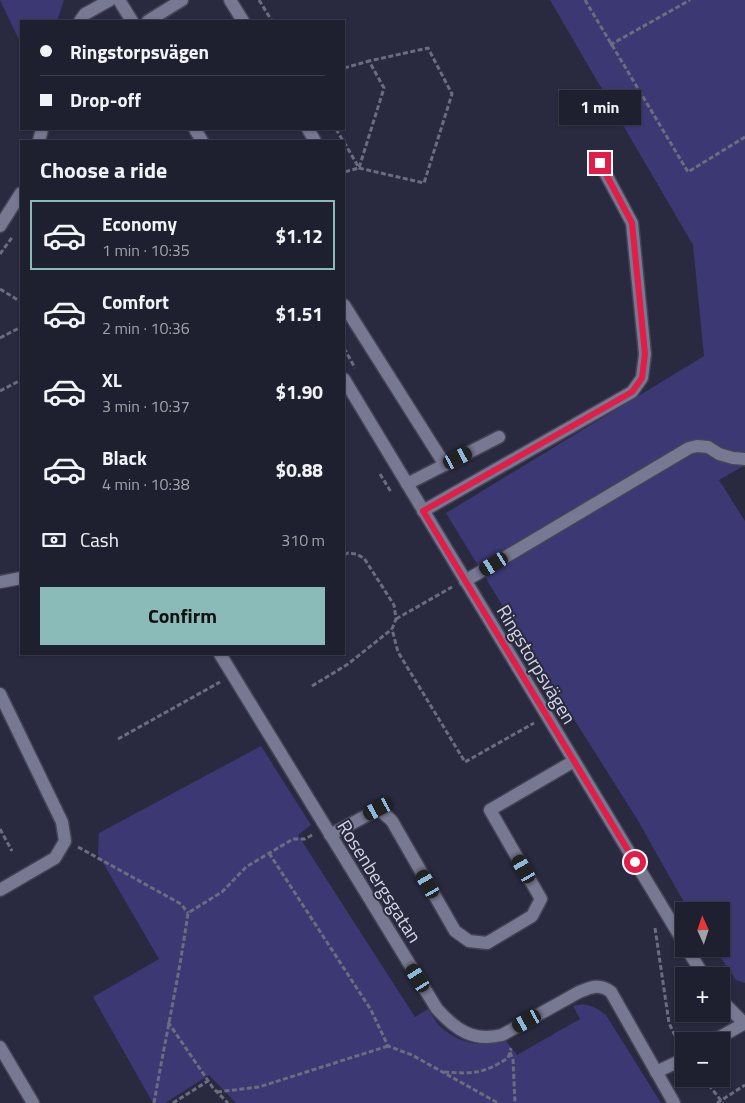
<!DOCTYPE html>
<html lang="en">
<head>
<meta charset="utf-8">
<style>
  :root { --surface:#1f202f; --page:#272837; --text:#f1f3f6; --muted:#a1a3aa; --line:#3c3e4b; --accent:#8bbbb9 }
  body { margin:0; font-family:"Titillium Web",sans-serif; background:var(--page); color:var(--text); height:100vh; display:flex; flex-direction:column; font-size:19px; white-space:nowrap }
  * { box-sizing:border-box; margin:0 }
  p { font-size:16px; color:var(--muted) }
  .icon { flex:none; width:28px; height:28px; fill:none; stroke:currentColor; stroke-width:2; stroke-linecap:round; stroke-linejoin:round }
  .map { position:relative; flex:1; overflow:hidden }
  .drawer { position:absolute; left:20px; top:140px; width:325px; height:515px; display:flex; flex-direction:column; background:var(--surface); border-radius:0px; box-shadow:0 1px 4px #0004,0 0 0 1px var(--line) }
  .drawer>* { flex:none }
  .hud { position:absolute; left:20px; top:20px; width:325px; height:110px; border-radius:0px; box-shadow:0 1px 4px #0004,0 0 0 1px var(--line); display:grid; align-content:center; height:110px; padding:0 20px; background:var(--surface) }
  .needle { width:32px; rotate:357deg }
  .controls { position:absolute; left:675px; top:902px; display:grid; gap:10px }
  .controls a { display:grid; place-items:center; width:55px; height:55px; border-radius:0px; background:var(--surface); box-shadow:0 1px 4px #0004,0 0 0 1px var(--line); font-size:25px }
  .end { position:absolute; width:22px; height:22px; margin:-11px; border:6px solid #e11d48; background:#fff; box-shadow:0 0 0 2px #fff }
  .from { border-radius:50% }
  .bubble { position:absolute; height:35px; border-radius:0px; background:var(--surface); box-shadow:0 1px 4px #0004,0 0 0 1px var(--line); font-size:16px; font-weight:700; line-height:35px; text-align:center }
  .car { position:absolute; width:15px; height:30px; margin:-15px -8px; border-radius:6px; box-shadow:0 0 4px 1px #0007; background:linear-gradient(#222 24%,#8ab4d8 0 40%,#222 0 76%,#8ab4d8 0 86%,#222 0) }
  .hud b { display:flex; align-items:center; gap:18px; height:48px; font-size:19px }
  .hud b+b { border-top:1px solid var(--line) }
  .hud i { width:12px; height:12px; background:var(--text) }
  ul { padding:0; list-style:none }
  li { display:flex; align-items:center; gap:15px; height:70px; margin:0 10px 8px; padding:0 10px; border:2px solid transparent; border-radius:0px }
  li div { flex:1 }
  li b { display:block; font-size:19px }
  li em { font-style:normal; font-weight:700 }
  li.on { border-color:var(--accent) }
  li>.icon { width:45px; height:45px; stroke-width:1.5 }
  h2 { padding:0 20px; font-size:22px; line-height:60px }
  .pay { display:flex; align-items:center; gap:12px; height:55px; padding:0 20px; font-size:19px }
  .pay p { margin-inline-start:auto }
  .button { display:flex; gap:10px; margin-top:auto; padding:10px 20px }
  .button a { flex:1; height:58px; border-radius:0px; background:var(--accent); color:#111; font-size:20px; font-weight:700; line-height:58px; text-align:center }
  .map>svg:first-child { display:block }
  .green { fill:#3b3874 }
  .lines { fill:none; stroke-linecap:round; stroke-linejoin:round }
  .minor-casing { stroke:#444456; stroke-width:15 }
  .path { stroke:#6b6c7e; stroke-width:3; stroke-dasharray:5 2.5; stroke-linecap:butt }
  .minor { stroke:#777891; stroke-width:12 }
  .route { stroke:#e11d48; stroke-width:6 }
  .labels { text-anchor:middle; dominant-baseline:central; stroke-width:4; stroke-linejoin:round; paint-order:stroke }
  .street-label { font-size:19px; fill:#d4d4e2; stroke:#292a3f }
</style>
</head>
<body>
<div class="map">
<svg width="745" height="1103" viewBox="0 0 745 1103">
  <rect width="100%" height="100%" fill="#292a3f"/>
  <g class="green">
    <path d="M0 0H64L57 21H21V44Z"/>
    <path d="M550 0H745V465L719 480 745 521V983L736 980 715 949H721V911H689L637 819 502 605 446 513 704 356 693 245Z"/>
    <path d="M261 746 311 825 298 835 415 1017 428 1009C432 1015 436 1023 442 1028 462 1045 482 1047 506 1041L517 1055 580 1019 573 1006C587 1002 594 1006 606 1015L661 1103H236L209 1075 165 1103H153L93 997 159 959 98 854 99 833Z"/>
  </g>
  <g class="lines">
    <defs>
      <g id="minor">
        <path d="M119 0 132 21"/>
        <path d="M230 0 243 21"/>
        <path d="M80 21 85 14 110 0"/>
        <path d="M148 21 182 0"/>
        <path d="M195 129 202 141"/>
        <path d="M308 129 315 141"/>
        <path d="M39 141 42 129"/>
        <path d="M0 226 21 193"/>
        <path d="M344 305 445 465"/>
        <path d="M344 379 684 943"/>
        <path d="M407 484 499 437"/>
        <path d="M423 511 632 392 642 378 645 354 632 223 600 163"/>
        <path d="M465 581 689 448 697 446 708 447 719 454 733 458 745 459"/>
        <path d="M0 582 21 578"/>
        <path d="M220 654 437 1009C456 1030 473 1042 502 1035L579 992C591 987 600 983 611 992L674 1103"/>
        <path d="M0 694 62 822 65 841 55 858 0 890"/>
        <path d="M330 835 379 809 392 821 455 931 469 941 487 943 532 916 541 899 490 810 574 761"/>
        <path d="M687 949 704 976"/>
        <path d="M721 1000 745 1024"/>
        <path d="M713 1041 745 1023"/>
        <path d="M0 1047 33 1103"/>
        <path d="M656 1072 684 1059"/>
      </g>
    </defs>
    <use href="#minor" class="minor-casing"/>
    <g class="path">
      <path d="M259 0 272 21"/>
      <path d="M585 0 688 172 745 137"/>
      <path d="M610 45 690 0"/>
      <path d="M344 68 369 61 384 88 359 168 344 172"/>
      <path d="M336 129 343 141"/>
      <path d="M344 142 359 168 424 183 452 94 428 48 369 61"/>
      <path d="M0 254 13 236"/>
      <path d="M0 289 21 302"/>
      <path d="M0 338 21 327"/>
      <path d="M344 348 355 368"/>
      <path d="M0 391 21 380"/>
      <path d="M380 474 391 492"/>
      <path d="M344 555 348 553 356 554 364 558 394 605 396 619 392 629 398 652 465 762 534 723"/>
      <path d="M396 619 452 587"/>
      <path d="M312 686 348 664 392 629"/>
      <path d="M118 739 220 682"/>
      <path d="M0 829 12 851"/>
      <path d="M78 847 181 904 188 913"/>
      <path d="M269 853 371 1010 388 1046 412 1055 498 1103"/>
      <path d="M655 928 669 1023 680 1046"/>
      <path d="M168 1022 213 1088 228 1103"/>
      <path d="M510 1052 513 1060 515 1103"/>
      <path d="M444 1072C473 1074 483 1074 508 1058L511 1048"/>
      <path d="M704 1079 723 1103"/>
      <path d="M217 1092 259 1087 388 1046"/>
      <path d="M154 1103C165 1040 179 977 188 913L222 892 246 867 293 839H305L314 834"/>
      <path d="M173 1103 208 1081"/>
      <path d="M717 1103 745 1085"/>
    </g>
    <use href="#minor" class="minor"/>
  </g>
  <g class="lines">
    <path class="route" d="M600 163 632 223 645 354 642 378 632 392 423 511 635 862"/>
  </g>
  <g class="labels">
    <g class="street-label">
      <text transform="translate(537 664) rotate(59)">Ringstorpsvägen</text>
      <text transform="translate(380 881) rotate(58)">Rosenbergsgatan</text>
    </g>
  </g>
</svg>
<div class="controls">
<a><svg class="needle" viewBox="-14 -14 28 28"><path d="M0-13l5 13h-10z" fill="#e53935"/><path d="M0 13l5-13h-10z" fill="#a1a3aa"/></svg></a>
<a>+</a>
<a>−</a>
</div>
<i class="end from" style="left:635px;top:862px"></i>
<i class="end" style="left:600px;top:163px"></i>
<div class="bubble" style="left:559px;top:90px;width:82px">1 min</div>
<i class="car" style="left:458px;top:458px;rotate:63deg"></i>
<i class="car" style="left:494px;top:564px;rotate:239deg"></i>
<i class="car" style="left:378px;top:809px;rotate:242deg"></i>
<i class="car" style="left:524px;top:869px;rotate:330deg"></i>
<i class="car" style="left:428px;top:884px;rotate:330deg"></i>
<i class="car" style="left:418px;top:978px;rotate:328deg"></i>
<i class="car" style="left:527px;top:1021px;rotate:241deg"></i>
<div class="hud">
<b><i class="from"></i>Ringstorpsvägen</b>
<b><i></i>Drop-off</b>
</div>
<section class="drawer">
<h2>Choose a ride</h2>
<ul>
<li class="on"><svg class="icon" aria-label="car" viewBox="0 0 24 24"><path d="M5 17H2v-5l4-1 3-4h7l3 4 3 1v5h-3M9 17h6M6 11h13"/><circle cx="7" cy="17" r="2"/><circle cx="17" cy="17" r="2"/></svg><div><b>Economy</b><p>1 min · 10:35</p></div><em>$1.12</em></li>
<li><svg class="icon" aria-label="car" viewBox="0 0 24 24"><path d="M5 17H2v-5l4-1 3-4h7l3 4 3 1v5h-3M9 17h6M6 11h13"/><circle cx="7" cy="17" r="2"/><circle cx="17" cy="17" r="2"/></svg><div><b>Comfort</b><p>2 min · 10:36</p></div><em>$1.51</em></li>
<li><svg class="icon" aria-label="car" viewBox="0 0 24 24"><path d="M5 17H2v-5l4-1 3-4h7l3 4 3 1v5h-3M9 17h6M6 11h13"/><circle cx="7" cy="17" r="2"/><circle cx="17" cy="17" r="2"/></svg><div><b>XL</b><p>3 min · 10:37</p></div><em>$1.90</em></li>
<li><svg class="icon" aria-label="car" viewBox="0 0 24 24"><path d="M5 17H2v-5l4-1 3-4h7l3 4 3 1v5h-3M9 17h6M6 11h13"/><circle cx="7" cy="17" r="2"/><circle cx="17" cy="17" r="2"/></svg><div><b>Black</b><p>4 min · 10:38</p></div><em>$0.88</em></li>
</ul>
<div class="pay"><svg class="icon" aria-label="cash" viewBox="0 0 24 24"><path d="M3 7h18v10H3z"/><circle cx="12" cy="12" r="2"/></svg>Cash<p>310 m</p></div>
<div class="button"><a>Confirm</a></div>
</section>
</div>
</body>
</html>
